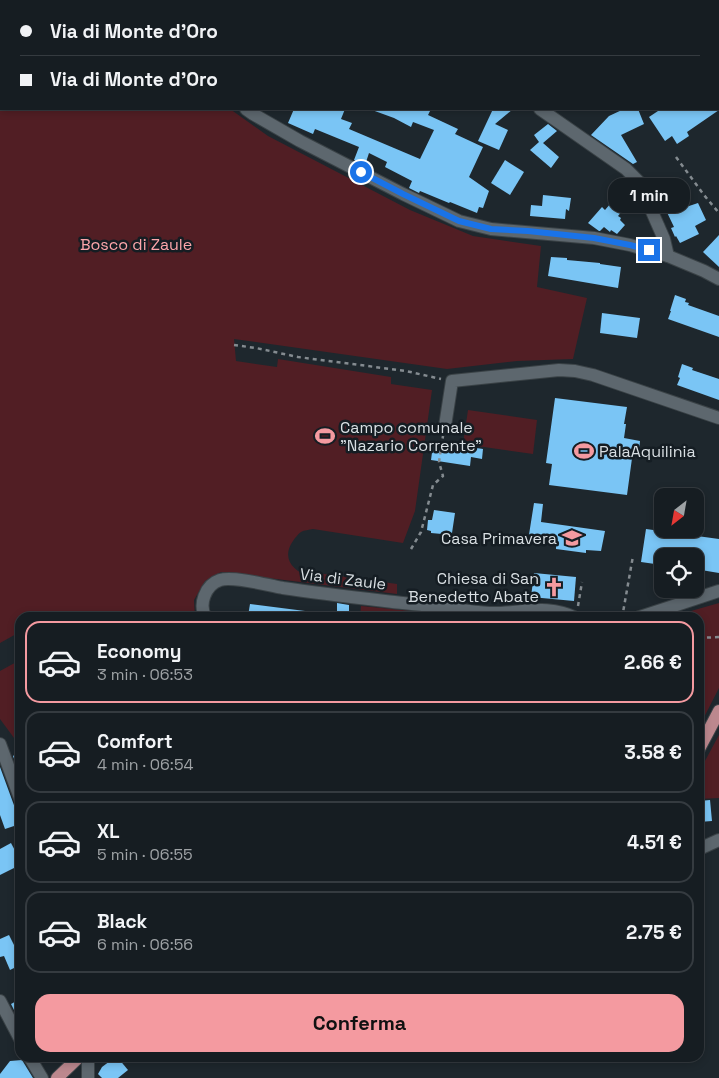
<!DOCTYPE html>
<html lang="it">
<head>
<meta charset="utf-8">
<style>
  :root { --surface:#161d22; --page:#232a2f; --text:#f1f3f6; --muted:#9ea2a5; --line:#353b40; --accent:#f49aa0 }
  body { margin:0; font-family:"Space Grotesk",sans-serif; background:var(--page); color:var(--text); height:100vh; display:flex; flex-direction:column; font-size:19px; white-space:nowrap }
  * { box-sizing:border-box; margin:0 }
  p { font-size:16px; color:var(--muted) }
  .icon { flex:none; width:28px; height:28px; fill:none; stroke:currentColor; stroke-width:2; stroke-linecap:round; stroke-linejoin:round }
  .map { position:relative; flex:1; overflow:hidden }
  .sheet { position:absolute; left:15px; top:612px; width:689px; height:450px; display:flex; flex-direction:column; background:var(--surface); border-radius:15px; box-shadow:0 2px 8px #0003,0 0 0 1px var(--line) }
  .sheet>* { flex:none }
  .guide { position:absolute; left:0px; top:0px; width:720px; height:110px; box-shadow:0 2px 8px #0003,0 0 0 1px var(--line); display:grid; align-content:center; height:110px; padding:0 20px; background:var(--surface) }
  .needle { width:32px; rotate:211deg }
  .controls { position:absolute; left:654px; top:488px; display:grid; gap:10px }
  .controls a { display:grid; place-items:center; width:50px; height:50px; border-radius:10px; background:var(--surface); box-shadow:0 2px 8px #0003,0 0 0 1px var(--line); font-size:25px }
  .end { position:absolute; width:22px; height:22px; margin:-11px; border:6px solid #1a73e8; background:#fff; box-shadow:0 0 0 2px #fff }
  .from { border-radius:50% }
  .bubble { position:absolute; height:35px; border-radius:15px; background:var(--surface); box-shadow:0 2px 8px #0003,0 0 0 1px var(--line); font-size:16px; font-weight:700; line-height:35px; text-align:center }
  .guide b { display:flex; align-items:center; gap:18px; height:48px; font-size:19px }
  .guide b+b { border-top:1px solid var(--line) }
  .guide i { width:12px; height:12px; background:var(--text) }
  ul { padding:9px 0 0; list-style:none }
  li { display:flex; align-items:center; gap:15px; height:82px; margin:0 10px 8px; padding:0 10px; border:2px solid var(--line); border-radius:15px }
  li div { flex:1 }
  li b { display:block; font-size:19px }
  li em { font-style:normal; font-weight:700 }
  li.active { border-color:var(--accent) }
  li>.icon { width:45px; height:45px; stroke-width:1.5 }
  .action { display:flex; gap:10px; margin-top:auto; padding:10px 20px }
  .action a { flex:1; height:58px; border-radius:15px; background:var(--accent); color:#111; font-size:20px; font-weight:700; line-height:58px; text-align:center }
  .map>svg:first-child { display:block }
  .green { fill:#511e24 }
  .building { fill:#7ac5f5 }
  .lines { fill:none; stroke-linecap:round; stroke-linejoin:round }
  .minor-casing { stroke:#3a4246; stroke-width:14 }
  .major-casing { stroke:#3a4246; stroke-width:14 }
  .path { stroke:#848b90; stroke-width:2.5; stroke-dasharray:4 4; stroke-linecap:butt }
  .minor { stroke:#5d676e; stroke-width:12 }
  .major { stroke:#bc888e; stroke-width:12 }
  .route { stroke:#1a73e8; stroke-width:6 }
  .labels { text-anchor:middle; dominant-baseline:central; stroke-width:5; stroke-linejoin:round; paint-order:stroke }
  .park-label { font-size:16px; fill:#fda5aa; stroke:#151d23 }
  .poi-label { font-size:16px; fill:#d9dfe3; stroke:#151d23; text-anchor:start }
  .street-label { font-size:16px; fill:#d9dfe3; stroke:#151d23 }
</style>
</head>
<body>
<div class="map">
<svg width="719" height="1078" viewBox="0 0 719 1078">
  <rect width="100%" height="100%" fill="#1e272d"/>
  <g class="green">
    <path d="M0 0H67L70 1H1V109H230L268 136 410 210 473 236 541 246 537 287 587 298 573 359 517 361 447 369 234 339 236 361 277 367 278 359 391 377V384L432 390 415 511 403 543 313 529C309 530 304 530 301 532 298 534 295 538 293 541 281 558 293 571 309 576L310 572 397 584V594L221 572 205 581 194 600 195 617 20 618V636L18 633 0 643Z"/>
    <path d="M468 410 537 420 533 454 463 444Z"/>
    <path d="M719 603V688L699 727V618L670 617Z"/>
    <path d="M361 606 432 613 431 617H360Z"/>
    <path d="M20 660V746L0 719V671Z"/>
    <path d="M719 735V798L699 799V772Z"/>
  </g>
  <g class="building">
    <path d="M294 109H345L341 119 352 123 349 129 420 159 434 130 413 122 411 127 394 118 372 110V109H431L428 115 458 129 455 134 483 147 469 177 489 191 483 208 479 207 477 213 450 202 449 203 420 191 419 193 409 188 412 181 385 167 387 162 369 153 365 165 354 160 359 147 315 129 313 134 288 123Z"/>
    <path d="M493 109H513L495 124 508 130 499 150 478 141Z"/>
    <path d="M624 109H638L644 124 621 135 637 162 633 164 591 135 609 116Z"/>
    <path d="M661 109H719V110L687 132 689 136 677 144 672 136 665 141 649 117Z"/>
    <path d="M548 124 557 131 543 143 559 157 551 168 530 150 539 142 534 135Z"/>
    <path d="M505 160 524 172 510 195 491 183Z"/>
    <path d="M627 184 636 194 618 216 621 218 620 220 625 225 617 234 611 230 610 232 604 227 600 231H599L588 223 602 207 605 210Z"/>
    <path d="M680 188 689 206 698 203 706 220 695 226 699 234 680 243 676 236 675 237 671 228 674 227 663 204 666 202 663 196Z"/>
    <path d="M543 195 571 198 569 211 566 209 565 219 530 216 531 205 542 206Z"/>
    <path d="M719 235V267L703 252Z"/>
    <path d="M551 257 567 258V260L600 263V264L621 267 618 288 548 276Z"/>
    <path d="M675 295 686 299 685 302 689 303 688 305 719 316V337L668 319 671 311H670Z"/>
    <path d="M602 313 640 318 637 338 600 333Z"/>
    <path d="M682 364 693 368 692 370 719 379V400L677 385 680 378 678 377Z"/>
    <path d="M555 398 627 407 624 424H626L624 438 640 441 639 452 633 451 627 495 549 485 552 464 546 463Z"/>
    <path d="M433 445 469 450 470 447 483 449 482 459 471 457 470 466 431 460Z"/>
    <path d="M534 503 543 504 541 522 605 531 601 551 586 550V553L556 549V545L528 541Z"/>
    <path d="M434 510 455 513 452 533 442 532V534L431 533V531L427 530 428 520H432Z"/>
    <path d="M646 529 719 539V573L695 569V556H662V565L641 562Z"/>
    <path d="M534 573 576 577 574 601 531 597Z"/>
    <path d="M337 603 349 605V613L337 611Z"/>
    <path d="M250 604 305 611 304 618H255L248 616Z"/>
    <path d="M20 751V775L13 756Z"/>
    <path d="M0 767 15 808 20 806V824L5 829 0 815Z"/>
    <path d="M710 800 712 821 699 822V801Z"/>
    <path d="M11 843 20 860V865L0 875V849Z"/>
    <path d="M9 935 20 957V965L10 970 4 956 0 957V939Z"/>
    <path d="M20 999V1022L11 1004Z"/>
    <path d="M114 1058H118L128 1070 118 1078H102L98 1074 102 1067Z"/>
    <path d="M22 1060 33 1078H0V1074L10 1061Z"/>
  </g>
  <g class="lines">
    <defs>
      <g id="minor">
        <path d="M92 0 95 1"/>
        <path d="M469 1 470 0"/>
        <path d="M246 109 253 114 300 141 403 194 459 221 491 229 594 238 630 245 668 256 704 271 719 279"/>
        <path d="M540 109 626 169 639 182 664 239 668 256"/>
        <path d="M445 426 452 381 559 370 575 371 593 375 719 418"/>
        <path d="M206 618C198 605 205 585 220 580 233 576 268 585 283 588 317 593 351 597 385 601 400 603 415 604 430 606 450 608 470 612 490 613 520 614 547 603 576 618"/>
        <path d="M637 618 719 591"/>
        <path d="M0 744 20 798"/>
        <path d="M699 849 719 840"/>
        <path d="M0 1001 20 1039"/>
        <path d="M30 1058 42 1078"/>
        <path d="M88 1058V1078"/>
      </g>
      <g id="major">
        <path d="M699 749 719 711"/>
        <path d="M57 1078 78 1058"/>
      </g>
    </defs>
    <use href="#minor" class="minor-casing"/>
    <use href="#major" class="major-casing"/>
    <g class="path">
      <path d="M676 157 704 195 719 213"/>
      <path d="M234 345 256 348 298 357 406 371 441 379"/>
      <path d="M411 549 421 532 433 485 443 476 439 462 443 436"/>
      <path d="M578 606 582 582"/>
      <path d="M622 618 633 556"/>
      <path d="M699 638 719 637"/>
    </g>
    <use href="#minor" class="minor"/>
    <use href="#major" class="major"/>
  </g>
  <g class="lines">
    <path class="route" d="M361 172 403 194 459 221 491 229 528 231 594 238 630 245 649 250"/>
  </g>
  <defs>
    <symbol id="stadium-bare" viewBox="-9 -9 18 18"><path d="M0-5a6.5 5 0 1 0 0 10a6.5 5 0 1 0 0-10ZM-3.5-1.8h7v3.6h-7Z" fill="#f49aa0" stroke="#151d23" stroke-width="2.5" paint-order="stroke"/></symbol>
    <symbol id="school-bare" viewBox="-9 -9 18 18"><path d="M0-5L7-2L0 1L-7-2ZM-4 1L0 2.5L4 1V4Q0 6-4 4Z" fill="#f49aa0" stroke="#151d23" stroke-width="2.5" paint-order="stroke"/></symbol>
    <symbol id="church-bare" viewBox="-9 -9 18 18"><path d="M-1.2-6h2.4v3.5h3.3v2.4h-3.3V6h-2.4V-.1h-3.3v-2.4h3.3Z" fill="#f49aa0" stroke="#151d23" stroke-width="2.5" paint-order="stroke"/></symbol>
  </defs>
  <g fill-rule="evenodd">
    <use href="#stadium-bare" x="311" y="422" width="28" height="28"/>
    <use href="#stadium-bare" x="570" y="437" width="28" height="28"/>
    <use href="#school-bare" x="558" y="524" width="28" height="28"/>
    <use href="#church-bare" x="540" y="573" width="28" height="28"/>
  </g>
  <g class="labels">
    <g class="park-label">
      <text x="136" y="244">Bosco di Zaule</text>
    </g>
    <g class="poi-label">
      <text x="340" y="427">Campo comunale<tspan x="340" dy="18">"Nazario Corrente"</tspan></text>
      <text x="599" y="451">PalaAquilinia</text>
      <text x="557" y="538" text-anchor="end">Casa Primavera</text>
      <text x="539" y="578" text-anchor="end">Chiesa di San<tspan x="539" dy="18">Benedetto Abate</tspan></text>
    </g>
    <g class="street-label">
      <text transform="translate(343 579) rotate(7)">Via di Zaule</text>
    </g>
  </g>
</svg>
<div class="controls">
<a><svg class="needle" viewBox="-14 -14 28 28"><path d="M0-13l5 13h-10z" fill="#e53935"/><path d="M0 13l5-13h-10z" fill="#9ea2a5"/></svg></a>
<a><svg class="icon" aria-label="locate" viewBox="0 0 24 24"><circle cx="12" cy="12" r="6"/><path d="M12 2v4M12 18v4M2 12h4M18 12h4"/></svg></a>
</div>
<i class="end from" style="left:361px;top:172px"></i>
<i class="end" style="left:649px;top:250px"></i>
<div class="bubble" style="left:608px;top:178px;width:82px">1 min</div>
<div class="guide">
<b><i class="from"></i>Via di Monte d'Oro</b>
<b><i></i>Via di Monte d'Oro</b>
</div>
<section class="sheet">
<ul>
<li class="active"><svg class="icon" aria-label="car" viewBox="0 0 24 24"><path d="M5 17H2v-5l4-1 3-4h7l3 4 3 1v5h-3M9 17h6M6 11h13"/><circle cx="7" cy="17" r="2"/><circle cx="17" cy="17" r="2"/></svg><div><b>Economy</b><p>3 min · 06:53</p></div><em>2.66 €</em></li>
<li><svg class="icon" aria-label="car" viewBox="0 0 24 24"><path d="M5 17H2v-5l4-1 3-4h7l3 4 3 1v5h-3M9 17h6M6 11h13"/><circle cx="7" cy="17" r="2"/><circle cx="17" cy="17" r="2"/></svg><div><b>Comfort</b><p>4 min · 06:54</p></div><em>3.58 €</em></li>
<li><svg class="icon" aria-label="car" viewBox="0 0 24 24"><path d="M5 17H2v-5l4-1 3-4h7l3 4 3 1v5h-3M9 17h6M6 11h13"/><circle cx="7" cy="17" r="2"/><circle cx="17" cy="17" r="2"/></svg><div><b>XL</b><p>5 min · 06:55</p></div><em>4.51 €</em></li>
<li><svg class="icon" aria-label="car" viewBox="0 0 24 24"><path d="M5 17H2v-5l4-1 3-4h7l3 4 3 1v5h-3M9 17h6M6 11h13"/><circle cx="7" cy="17" r="2"/><circle cx="17" cy="17" r="2"/></svg><div><b>Black</b><p>6 min · 06:56</p></div><em>2.75 €</em></li>
</ul>
<div class="action"><a>Conferma</a></div>
</section>
</div>
</body>
</html>
